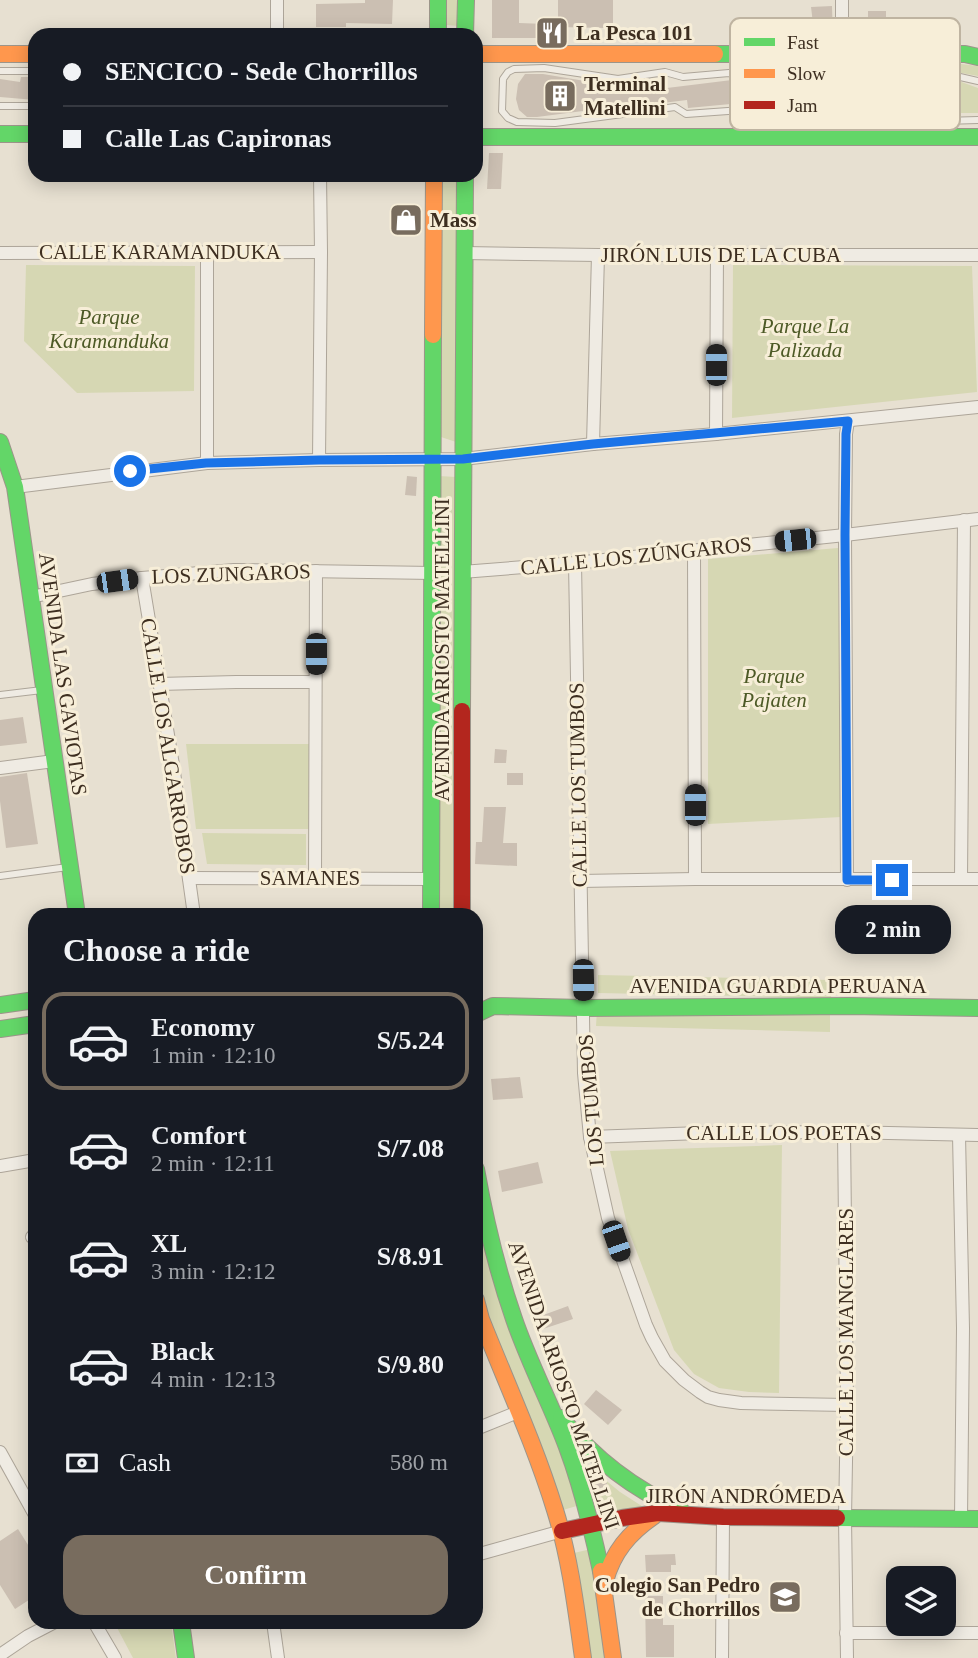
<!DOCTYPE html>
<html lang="en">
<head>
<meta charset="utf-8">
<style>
  :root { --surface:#171b24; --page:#242831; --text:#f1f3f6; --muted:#9ea1a6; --line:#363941; --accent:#786c5e }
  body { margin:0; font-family:Georgia,serif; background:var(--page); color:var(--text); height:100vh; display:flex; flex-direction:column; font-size:26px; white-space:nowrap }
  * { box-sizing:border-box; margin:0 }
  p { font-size:23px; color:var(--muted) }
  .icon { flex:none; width:38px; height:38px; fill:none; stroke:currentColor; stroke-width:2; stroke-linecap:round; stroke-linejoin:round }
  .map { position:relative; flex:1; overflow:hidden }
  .panel { position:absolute; left:28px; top:908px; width:455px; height:721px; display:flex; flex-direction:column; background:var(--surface); border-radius:21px; box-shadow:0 4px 18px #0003 }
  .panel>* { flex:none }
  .top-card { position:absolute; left:28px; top:28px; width:455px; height:154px; border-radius:21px; box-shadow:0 4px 18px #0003; display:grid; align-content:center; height:154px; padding:0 35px; background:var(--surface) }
  .controls { position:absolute; left:886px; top:1566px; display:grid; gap:14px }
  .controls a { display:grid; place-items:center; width:70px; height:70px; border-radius:14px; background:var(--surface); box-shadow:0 4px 18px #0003; font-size:35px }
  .end { position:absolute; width:32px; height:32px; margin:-16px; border:9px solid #1a73e8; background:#fff; box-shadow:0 0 0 4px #fff }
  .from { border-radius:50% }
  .bubble { position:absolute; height:49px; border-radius:21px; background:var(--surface); box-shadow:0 4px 18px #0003; font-size:23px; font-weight:700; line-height:49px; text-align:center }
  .car { position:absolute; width:21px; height:42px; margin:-21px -10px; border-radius:9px; box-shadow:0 0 5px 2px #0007; background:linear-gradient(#222 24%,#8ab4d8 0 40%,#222 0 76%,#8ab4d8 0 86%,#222 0) }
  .top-card b { display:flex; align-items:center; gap:24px; height:66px; font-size:26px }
  .top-card b+b { border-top:2px solid var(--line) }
  .top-card i { width:18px; height:18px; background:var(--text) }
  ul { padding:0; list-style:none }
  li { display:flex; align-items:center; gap:21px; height:98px; margin:0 14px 10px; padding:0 21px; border:4px solid transparent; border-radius:21px }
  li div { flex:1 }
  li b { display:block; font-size:26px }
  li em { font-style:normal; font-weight:700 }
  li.on { border-color:var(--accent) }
  li>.icon { width:63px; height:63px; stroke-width:1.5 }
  h2 { padding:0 35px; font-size:32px; line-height:84px }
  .pay { display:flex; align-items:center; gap:18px; height:77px; padding:0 35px; font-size:26px }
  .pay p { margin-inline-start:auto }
  .button { display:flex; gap:14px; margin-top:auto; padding:14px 35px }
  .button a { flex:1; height:80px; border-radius:21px; background:var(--accent); color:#fff; font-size:28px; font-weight:700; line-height:80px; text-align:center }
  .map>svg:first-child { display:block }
  .green { fill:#d6d7b3 }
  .building { fill:#cbbfb2 }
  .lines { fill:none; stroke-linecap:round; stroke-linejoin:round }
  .lane-casing { stroke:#ada599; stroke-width:8 }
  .street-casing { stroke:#ada599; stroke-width:14 }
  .fast-casing { stroke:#9c958a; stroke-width:18 }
  .slow-casing { stroke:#9c958a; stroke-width:18 }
  .jam-casing { stroke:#9c958a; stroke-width:18 }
  .lane { stroke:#efebe3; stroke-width:6 }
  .street { stroke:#efebe3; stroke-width:12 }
  .fast { stroke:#63d668; stroke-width:16 }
  .slow { stroke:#ff974d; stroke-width:16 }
  .jam { stroke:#b3261e; stroke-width:16 }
  .route { stroke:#1a73e8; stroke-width:9 }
  .labels { text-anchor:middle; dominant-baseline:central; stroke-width:6; stroke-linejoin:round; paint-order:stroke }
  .poi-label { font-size:21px; font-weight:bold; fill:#3d2e20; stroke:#f7eed8; text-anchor:start }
  .street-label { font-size:21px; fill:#3d2e20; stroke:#f7eed8 }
  .park-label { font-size:21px; font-style:italic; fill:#4d5a26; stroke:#f7eed8 }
  .key { fill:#f7eed8; stroke:#bfb4a1; stroke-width:2 }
  .key-label { font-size:19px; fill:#3d2e20 }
</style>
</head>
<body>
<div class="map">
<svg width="978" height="1658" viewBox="0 0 978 1658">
  <rect width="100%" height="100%" fill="#e7e0d1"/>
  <g class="green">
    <path d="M446 0H460V26L446 25Z"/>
    <path d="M928 60 978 66V76C907 61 834 64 762 62Z"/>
    <path d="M928 76 953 79 978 88V113H931L930 109C934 99 931 88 926 79Z"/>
    <path d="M442 175H459L456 442 441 437Z"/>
    <path d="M26 265 195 266 194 391 77 393 24 341Z"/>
    <path d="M733 265 972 266 977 392 732 418Z"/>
    <path d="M439 476 456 477 455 915H439Z"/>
    <path d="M838 548 841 817 708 824V559Z"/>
    <path d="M186 744H309V829H196Z"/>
    <path d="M202 833 306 834V865L207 864Z"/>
    <path d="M598 975 832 980 831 998 598 993Z"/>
    <path d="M597 1009 830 1014V1032L596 1026Z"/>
    <path d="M782 1145 779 1393 749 1392 719 1388 694 1374 674 1350 628 1229 610 1151Z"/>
    <path d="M476 1203 580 1505 563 1510 490 1321 476 1275Z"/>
    <path d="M587 1465 620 1492 648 1510 609 1512 600 1510 585 1467Z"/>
    <path d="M591 1549 606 1658H589L574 1553Z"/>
    <path d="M114 1622H171L176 1658H133Z"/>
  </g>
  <g class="building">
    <path d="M365 0H393L392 24 346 23V27H316V4L365 3Z"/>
    <path d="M492 0H519V23L546 24V19H558V0H613V24H606V28L558 27 557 38H492Z"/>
    <path d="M832 6 833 39 815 40 811 7Z"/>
    <path d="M868 11H886V39L868 38Z"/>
    <path d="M525 74H543L603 84V88L666 80 667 88 732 80 734 81 735 93 799 86 800 105 754 109H752V102L688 108 687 100 621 108V106L537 117H527L519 110 516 99 518 84Z"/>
    <path d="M21 77H35V100L0 97V79L20 82Z"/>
    <path d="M489 153H503L501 189H487Z"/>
    <path d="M390 213H422V228L390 227Z"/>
    <path d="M407 476 417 477 416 496 405 495Z"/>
    <path d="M23 717 27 743 0 746V720Z"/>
    <path d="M495 749 507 750 506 763H494Z"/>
    <path d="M27 773 38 844 6 848 0 801V777Z"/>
    <rect x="507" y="773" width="16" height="12"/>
    <path d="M484 807H506L503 843H517V866L475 864 476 842H482Z"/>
    <path d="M520 1077 523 1098 493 1100 491 1079Z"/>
    <path d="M538 1162 543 1183 502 1192 498 1171Z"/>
    <path d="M568 1306 573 1319 543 1329 538 1317Z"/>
    <path d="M596 1390 622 1410 608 1425 584 1404Z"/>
    <path d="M602 1477 606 1480 608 1488 597 1492 593 1479Z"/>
    <path d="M18 1529 35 1556V1596L15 1609 0 1585V1541Z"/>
    <path d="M675 1554 676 1565H671V1572H646L645 1555Z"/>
    <path d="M645 1596H663V1625H674V1657H646Z"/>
  </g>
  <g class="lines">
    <defs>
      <g id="lane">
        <path d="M0 71H35"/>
        <path d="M908 72C927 88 935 104 911 120"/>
        <path d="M978 81 934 71 811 79 799 74 743 79 729 73 683 77 665 72 618 79 544 68 514 69 508 72 503 79 502 111 508 118 517 122 555 123 675 107 686 114 742 110 753 115 810 110 823 114 870 111 909 122 978 120"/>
        <path d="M0 106H35"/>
        <path d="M829 131 859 113"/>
        <path d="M0 695 42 690"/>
        <path d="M0 876 68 867"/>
      </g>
      <g id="street">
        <path d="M277 35V0"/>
        <path d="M842 54V0"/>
        <path d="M0 253 321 252"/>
        <path d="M464 253 598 255H978"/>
        <path d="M716 434 717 254"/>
        <path d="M593 444 598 255"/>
        <path d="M319 460 321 252 320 175"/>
        <path d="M207 463V253"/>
        <path d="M15 487 207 463 319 460 463 459 593 444 716 434 978 407"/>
        <path d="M694 550 695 879"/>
        <path d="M575 563 584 1073 590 1137 608 1218 646 1325 652 1338 665 1361 684 1380 700 1392 708 1397 719 1400 741 1403 847 1405"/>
        <path d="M462 572 575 563 845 535 978 519"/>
        <path d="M142 578 173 765 194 915"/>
        <path d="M31 597 92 584 142 578 234 570 433 573"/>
        <path d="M159 684 236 682H315"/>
        <path d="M0 768 54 761"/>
        <path d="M189 878 430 879"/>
        <path d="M315 878 316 571"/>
        <path d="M961 879 964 520"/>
        <path d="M847 880 845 535 846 434 848 421"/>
        <path d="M580 881 695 879H978"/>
        <path d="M844 1132 847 1405 845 1518 847 1658"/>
        <path d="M959 1135 963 1328 961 1519"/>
        <path d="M590 1137 701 1133 844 1132 978 1135"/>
        <path d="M0 1166 35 1160"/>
        <path d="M32 1237 35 1236"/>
        <path d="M476 1429 518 1412"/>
        <path d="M0 1452 35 1515"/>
        <path d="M476 1555 562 1531"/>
        <path d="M94 1622 115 1658"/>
        <path d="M273 1622 278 1658"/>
        <path d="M846 1633H978"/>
        <path d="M0 1655 28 1636 55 1622"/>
        <path d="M722 1658 723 1517"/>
      </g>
      <g id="fast">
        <path d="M438 0V35"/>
        <path d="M465 35 466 0"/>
        <path d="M715 54H965L978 57"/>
        <path d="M0 134H35"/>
        <path d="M476 137H978"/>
        <path d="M0 442 15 487 77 915"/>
        <path d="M462 711 465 175"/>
        <path d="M431 915 433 335"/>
        <path d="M0 1005 35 1000"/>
        <path d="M476 1014 493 1006 584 1008 848 1006 978 1008"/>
        <path d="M0 1029 35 1024"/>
        <path d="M476 1169C485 1220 497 1270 514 1319 529 1363 551 1404 567 1447 582 1487 592 1529 601 1571"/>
        <path d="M561 1418C594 1459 633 1489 681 1510"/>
        <path d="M837 1518 978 1519"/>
        <path d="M181 1622 186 1658"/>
      </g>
      <g id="slow">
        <path d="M0 54H35"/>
        <path d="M476 54H715"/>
        <path d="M433 335 434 175"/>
        <path d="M476 1300 481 1319C506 1382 535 1445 555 1510 570 1558 576 1608 583 1658"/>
        <path d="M601 1571 613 1658"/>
        <path d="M605 1581C613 1552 629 1533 654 1516"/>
      </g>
      <g id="jam">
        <path d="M462 711V915"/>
        <path d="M562 1531 622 1518 658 1513 723 1517 837 1518"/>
      </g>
    </defs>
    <use href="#lane" class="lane-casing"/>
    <use href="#street" class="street-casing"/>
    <use href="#fast" class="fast-casing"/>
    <use href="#slow" class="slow-casing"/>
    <use href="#jam" class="jam-casing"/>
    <use href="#lane" class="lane"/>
    <use href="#street" class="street"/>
    <use href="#fast" class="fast"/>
    <use href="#slow" class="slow"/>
    <use href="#jam" class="jam"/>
  </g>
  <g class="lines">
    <path class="route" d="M130 471 206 463 319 460 463 459 593 444 848 421 846 434 845 535 847 880H892"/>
  </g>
  <defs>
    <symbol id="restaurant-square" viewBox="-11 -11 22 22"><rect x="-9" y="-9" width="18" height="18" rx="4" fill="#786c5e" stroke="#f7eed8"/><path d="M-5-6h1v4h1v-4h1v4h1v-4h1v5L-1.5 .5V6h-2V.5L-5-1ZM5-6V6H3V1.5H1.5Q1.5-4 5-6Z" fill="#fff"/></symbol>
    <symbol id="building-square" viewBox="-11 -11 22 22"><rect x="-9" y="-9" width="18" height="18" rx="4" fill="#786c5e" stroke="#f7eed8"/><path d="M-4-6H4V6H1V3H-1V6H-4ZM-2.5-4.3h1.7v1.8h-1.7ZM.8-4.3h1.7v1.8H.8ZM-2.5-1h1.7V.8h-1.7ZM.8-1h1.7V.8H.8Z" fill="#fff"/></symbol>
    <symbol id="shop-square" viewBox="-11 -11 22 22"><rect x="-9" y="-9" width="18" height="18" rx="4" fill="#786c5e" stroke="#f7eed8"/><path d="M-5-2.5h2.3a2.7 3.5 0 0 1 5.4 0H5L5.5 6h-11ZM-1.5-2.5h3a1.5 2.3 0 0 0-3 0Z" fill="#fff"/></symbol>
    <symbol id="university-square" viewBox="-11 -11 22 22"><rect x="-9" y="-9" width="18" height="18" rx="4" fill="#786c5e" stroke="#f7eed8"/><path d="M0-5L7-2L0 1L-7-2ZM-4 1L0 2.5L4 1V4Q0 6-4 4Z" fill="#fff"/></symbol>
  </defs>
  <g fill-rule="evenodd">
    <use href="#restaurant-square" x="533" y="14" width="38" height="38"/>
    <use href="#building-square" x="541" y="77" width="38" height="38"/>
    <use href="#shop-square" x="387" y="201" width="38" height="38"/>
    <use href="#university-square" x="766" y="1578" width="38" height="38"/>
  </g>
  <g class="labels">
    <g class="poi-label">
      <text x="576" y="33">La Pesca 101</text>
      <text x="584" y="84">Terminal<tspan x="584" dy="24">Matellini</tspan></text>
      <text x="430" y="220">Mass</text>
      <text x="760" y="1585" text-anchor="end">Colegio San Pedro<tspan x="760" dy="24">de Chorrillos</tspan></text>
    </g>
    <g class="street-label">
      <text x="160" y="252">CALLE KARAMANDUKA</text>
      <text x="721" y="255">JIRÓN LUIS DE LA CUBA</text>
      <text transform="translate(636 556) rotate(-6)">CALLE LOS ZÚNGAROS</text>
      <text transform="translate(231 574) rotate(-2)">LOS ZUNGAROS</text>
      <text transform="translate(442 650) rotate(-90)">AVENIDA ARIOSTO MATELLINI</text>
      <text transform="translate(63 674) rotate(82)">AVENIDA LAS GAVIOTAS</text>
      <text transform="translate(168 746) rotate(81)">CALLE LOS ALGARROBOS</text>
      <text transform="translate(578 785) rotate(-91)">CALLE LOS TUMBOS</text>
      <text x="310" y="878">SAMANES</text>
      <text x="778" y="986">AVENIDA GUARDIA PERUANA</text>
      <text transform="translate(591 1100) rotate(-95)">LOS TUMBOS</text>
      <text x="784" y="1133">CALLE LOS POETAS</text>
      <text transform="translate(846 1332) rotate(-90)">CALLE LOS MANGLARES</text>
      <text transform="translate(564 1385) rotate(71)">AVENIDA ARIOSTO MATELLINI</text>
      <text x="746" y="1496">JIRÓN ANDRÓMEDA</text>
    </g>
    <g class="park-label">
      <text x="109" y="317">Parque<tspan x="109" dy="24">Karamanduka</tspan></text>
      <text x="805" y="326">Parque La<tspan x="805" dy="24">Palizada</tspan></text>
      <text x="774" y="676">Parque<tspan x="774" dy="24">Pajaten</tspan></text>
    </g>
  </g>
  <rect x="730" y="18" width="230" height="112" rx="10" class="key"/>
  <rect x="744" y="38" width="31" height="8" fill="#63d668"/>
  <rect x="744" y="69" width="31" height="9" fill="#ff974d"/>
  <rect x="744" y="101" width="31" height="8" fill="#b3261e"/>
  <g class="key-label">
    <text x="787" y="49">Fast</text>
    <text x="787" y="80">Slow</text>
    <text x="787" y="112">Jam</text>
  </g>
</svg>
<div class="controls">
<a><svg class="icon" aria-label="layers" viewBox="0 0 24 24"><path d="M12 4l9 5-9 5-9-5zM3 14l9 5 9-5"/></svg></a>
</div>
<i class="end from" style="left:130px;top:471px"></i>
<i class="end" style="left:892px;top:880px"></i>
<div class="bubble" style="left:835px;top:905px;width:116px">2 min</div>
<i class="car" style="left:716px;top:365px;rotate:0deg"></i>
<i class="car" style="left:795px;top:540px;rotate:264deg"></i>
<i class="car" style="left:117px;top:581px;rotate:82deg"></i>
<i class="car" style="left:316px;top:654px;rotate:180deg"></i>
<i class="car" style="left:695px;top:805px;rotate:0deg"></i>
<i class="car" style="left:583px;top:980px;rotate:179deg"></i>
<i class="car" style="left:616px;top:1241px;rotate:161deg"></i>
<div class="top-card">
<b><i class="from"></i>SENCICO - Sede Chorrillos</b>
<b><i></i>Calle Las Capironas</b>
</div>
<section class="panel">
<h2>Choose a ride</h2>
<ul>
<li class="on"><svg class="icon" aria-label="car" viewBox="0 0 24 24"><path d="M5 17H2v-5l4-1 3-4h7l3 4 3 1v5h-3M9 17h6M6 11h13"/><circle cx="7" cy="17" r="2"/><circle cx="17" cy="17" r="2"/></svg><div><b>Economy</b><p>1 min · 12:10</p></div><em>S/5.24</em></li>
<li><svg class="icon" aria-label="car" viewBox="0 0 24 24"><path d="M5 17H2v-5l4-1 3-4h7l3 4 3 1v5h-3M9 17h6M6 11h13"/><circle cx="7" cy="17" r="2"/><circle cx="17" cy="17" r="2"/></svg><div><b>Comfort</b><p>2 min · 12:11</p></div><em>S/7.08</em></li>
<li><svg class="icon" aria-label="car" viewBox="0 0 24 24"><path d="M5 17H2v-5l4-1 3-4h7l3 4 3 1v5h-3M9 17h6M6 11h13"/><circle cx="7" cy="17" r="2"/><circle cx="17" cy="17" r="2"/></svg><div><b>XL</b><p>3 min · 12:12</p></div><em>S/8.91</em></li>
<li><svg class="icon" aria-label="car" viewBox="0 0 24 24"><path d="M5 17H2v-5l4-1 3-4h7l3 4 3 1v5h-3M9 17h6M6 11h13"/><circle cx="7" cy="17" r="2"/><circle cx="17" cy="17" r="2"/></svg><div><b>Black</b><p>4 min · 12:13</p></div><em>S/9.80</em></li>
</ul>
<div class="pay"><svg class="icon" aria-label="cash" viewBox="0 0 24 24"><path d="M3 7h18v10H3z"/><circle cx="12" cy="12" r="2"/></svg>Cash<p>580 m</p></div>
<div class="button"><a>Confirm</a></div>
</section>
</div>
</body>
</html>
